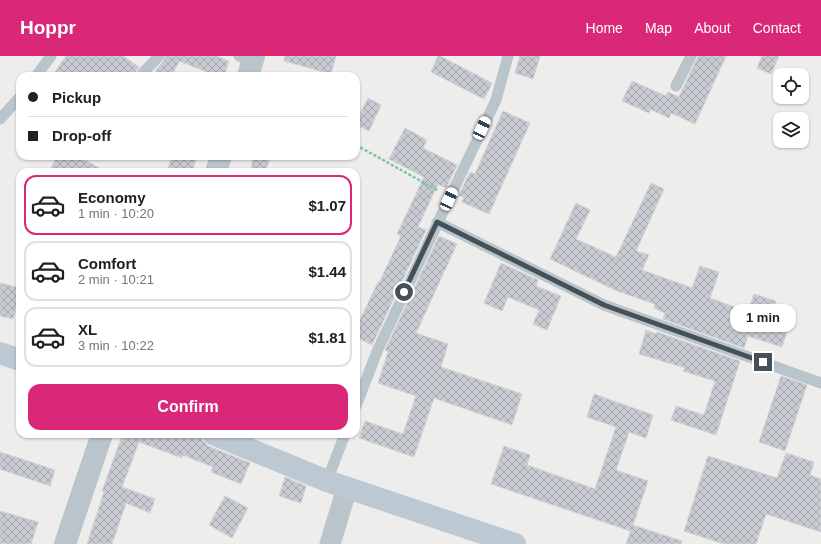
<!DOCTYPE html>
<html lang="en">
<head>
<meta charset="utf-8">
<style>
  :root { --surface:#fff; --page:#f6f6f6; --text:#202124; --muted:#757577; --line:#e0e0e0; --accent:#db2777 }
  body { margin:0; font-family:Helvetica,sans-serif; background:var(--page); color:var(--text); height:100vh; display:flex; flex-direction:column; font-size:15px; white-space:nowrap }
  * { box-sizing:border-box; margin:0 }
  p { font-size:13px; color:var(--muted) }
  .icon { flex:none; width:22px; height:22px; fill:none; stroke:currentColor; stroke-width:2; stroke-linecap:round; stroke-linejoin:round }
  .map { position:relative; flex:1; overflow:hidden }
  .drawer { position:absolute; left:16px; top:112px; width:344px; height:270px; display:flex; flex-direction:column; background:var(--surface); border-radius:12px; box-shadow:0 1px 3px #0004 }
  .drawer>* { flex:none }
  .banner { position:absolute; left:16px; top:16px; width:344px; height:88px; border-radius:12px; box-shadow:0 1px 3px #0004; display:grid; align-content:center; height:88px; padding:0 12px; background:var(--surface) }
  .controls { position:absolute; left:773px; top:12px; display:grid; gap:8px }
  .controls a { display:grid; place-items:center; width:36px; height:36px; border-radius:8px; background:var(--surface); box-shadow:0 1px 3px #0004; font-size:20px }
  .end { position:absolute; width:18px; height:18px; margin:-9px; border:5px solid #455058; background:#fff; box-shadow:0 0 0 2px #fff }
  .from { border-radius:50% }
  .bubble { position:absolute; height:28px; border-radius:12px; background:var(--surface); box-shadow:0 1px 3px #0004; font-size:13px; font-weight:600; line-height:28px; text-align:center }
  .car { position:absolute; width:12px; height:24px; margin:-12px -6px; border-radius:5px; box-shadow:0 0 3px 1px #0007; background:linear-gradient(#fff 24%,#345 0 40%,#fff 0 76%,#345 0 86%,#fff 0) }
  .banner b { display:flex; align-items:center; gap:14px; height:38px; font-size:15px }
  .banner b+b { border-top:1px solid var(--line) }
  .banner i { width:10px; height:10px; background:var(--text) }
  ul { padding:7px 0 0; list-style:none }
  li { display:flex; align-items:center; gap:12px; height:60px; margin:0 8px 6px; padding:0 4px; border:2px solid var(--line); border-radius:12px }
  li div { flex:1 }
  li b { display:block; font-size:15px }
  li em { font-style:normal; font-weight:600 }
  li.active { border-color:var(--accent) }
  li>.icon { width:36px; height:36px; stroke-width:1.5 }
  .action { display:flex; gap:8px; margin-top:auto; padding:8px 12px }
  .action a { flex:1; height:46px; border-radius:12px; background:var(--accent); color:#fff; font-size:16px; font-weight:600; line-height:46px; text-align:center }
  header { display:flex; align-items:center; gap:24px; box-sizing:border-box; height:56px; padding:0 20px; background:var(--accent); color:#fff }
  header strong { font-size:19px }
  nav { display:flex; gap:22px; margin-inline-start:auto; font-size:14px }
  .map>svg:first-child { display:block }
  .building { fill:url(#building-cross-hatch); stroke:#d0d2d7 }
  .lines { fill:none; stroke-linecap:round; stroke-linejoin:round }
  .path { stroke:#73c99c; stroke-width:2.5; stroke-dasharray:3 2; stroke-linecap:butt }
  .service { stroke:#bac4cb; stroke-width:11 }
  .minor { stroke:#bac4cb; stroke-width:21 }
  .tertiary { stroke:#bac4cb; stroke-width:22 }
  .secondary { stroke:#bcc8d2; stroke-width:22 }
  .route { stroke:#455058; stroke-width:5 }
</style>
</head>
<body>
<header>
<strong>Hoppr</strong>
<nav><a>Home</a><a>Map</a><a>About</a><a>Contact</a></nav>
</header>
<div class="map">
<svg width="821" height="488" viewBox="0 0 821 488">
  <defs>
    <pattern id="building-cross-hatch" width="8" height="8" patternUnits="userSpaceOnUse"><rect width="8" height="8" fill="#c8cbd1"/><path d="M0 0l8 8M0 8l8-8" fill="none" stroke="#a4a7ac"/></pattern>
  </defs>
  <rect width="100%" height="100%" fill="#efecec"/>
  <g class="building">
    <path d="M66 0H123L139 11 136 15 137 20H52Z"/>
    <path d="M166 0H216L229 5 224 20H205L207 16 179 5 172 20H150L151 18 153 20 157 13 164 4Z"/>
    <path d="M285 0H336L331 18 284 5Z"/>
    <path d="M438 0H440L492 27 484 43 431 16Z"/>
    <path d="M520 0H540L533 23 515 17Z"/>
    <path d="M698 0H726L695 68 671 57 669 62 650 53 649 57 622 45 632 25 666 40 668 36 679 41 697 3Z"/>
    <path d="M762 0H779L771 18 757 12Z"/>
    <path d="M368 42 381 49 369 75 356 69V66Z"/>
    <path d="M503 55 530 67 489 158 462 146 464 142 459 139 470 116 475 118Z"/>
    <path d="M405 72 427 84 423 92 457 109 446 132 438 128 418 171 426 174 372 289 356 281V263L360 264 378 226 379 227 401 180 397 178 424 121 389 103Z"/>
    <path d="M57 100H78L106 116H49Z"/>
    <path d="M172 100H197L192 116H167Z"/>
    <path d="M254 100H271L265 116H250Z"/>
    <path d="M651 127 664 133 636 195 649 199 642 214 692 232 700 210 719 216 710 242 748 256 754 238 776 245 771 259 790 266 782 291 748 280 744 292 663 263 665 257 654 252 655 248 617 235 550 203 576 147 590 154 576 183 616 201Z"/>
    <path d="M439 180 457 188 416 277 448 288 441 311 522 338 512 369 434 342 414 401 359 382 365 365 403 378 416 340 378 327 388 296 385 294Z"/>
    <path d="M501 207 538 224 536 230 561 240 547 274 533 268 539 254 508 241 502 255 484 247Z"/>
    <path d="M0 227 20 232V237L13 263 0 260Z"/>
    <path d="M646 274 656 278 657 276 740 305 716 379 671 364 676 350 704 359 715 325 683 315 685 312 639 298Z"/>
    <path d="M781 320 807 329 785 395 759 386Z"/>
    <path d="M594 338 653 359 646 382 629 376 616 414 648 425 633 469 682 485 681 488H626L631 474 630 475 491 428 504 390 530 399 527 409 595 433 616 371 587 361Z"/>
    <path d="M121 378H197L201 379 203 385 208 390 250 407 241 428 211 416 213 411 183 399 182 402 139 386 122 431 155 443 150 457 126 447 112 488H87L104 436 102 435 122 380Z"/>
    <path d="M0 396 55 414 50 430 0 413Z"/>
    <path d="M786 397 814 406 810 419 821 423V476L766 458 756 488H724L684 475 708 400 777 422Z"/>
    <path d="M285 421 306 430 301 447 279 440Z"/>
    <path d="M225 440 248 452 232 482 209 469Z"/>
    <path d="M0 455 38 466 31 488H0Z"/>
  </g>
  <g class="lines">
    <path class="path" d="M356 89 437 134"/>
    <g class="service">
      <path d="M239 0 253 5"/>
      <path d="M143 17 159 0"/>
      <path d="M36 20 51 0"/>
      <path d="M676 30 691 0"/>
      <path d="M0 63 20 41"/>
      <path d="M437 166 604 249 821 327"/>
      <path d="M356 350 378 293 496 44 508 0"/>
      <path d="M327 425 345 378"/>
    </g>
    <path class="minor" d="M330 488 347 432"/>
    <g class="tertiary">
      <path d="M248 20 254 0"/>
      <path d="M216 116 221 100"/>
      <path d="M65 488 102 378"/>
    </g>
    <g class="secondary">
      <path d="M0 297 20 304"/>
      <path d="M213 378 327 425 515 488"/>
    </g>
  </g>
  <g class="lines">
    <path class="route" d="M404 236 437 166 604 249 763 306"/>
  </g>
</svg>
<div class="controls">
<a><svg class="icon" aria-label="locate" viewBox="0 0 24 24"><circle cx="12" cy="12" r="6"/><path d="M12 2v4M12 18v4M2 12h4M18 12h4"/></svg></a>
<a><svg class="icon" aria-label="layers" viewBox="0 0 24 24"><path d="M12 4l9 5-9 5-9-5zM3 14l9 5 9-5"/></svg></a>
</div>
<i class="end from" style="left:404px;top:236px"></i>
<i class="end" style="left:763px;top:306px"></i>
<div class="bubble" style="left:730px;top:248px;width:66px">1 min</div>
<i class="car" style="left:482px;top:72px;rotate:25deg"></i>
<i class="car" style="left:449px;top:143px;rotate:25deg"></i>
<div class="banner">
<b><i class="from"></i>Pickup</b>
<b><i></i>Drop-off</b>
</div>
<section class="drawer">
<ul>
<li class="active"><svg class="icon" aria-label="car" viewBox="0 0 24 24"><path d="M5 17H2v-5l4-1 3-4h7l3 4 3 1v5h-3M9 17h6M6 11h13"/><circle cx="7" cy="17" r="2"/><circle cx="17" cy="17" r="2"/></svg><div><b>Economy</b><p>1 min · 10:20</p></div><em>$1.07</em></li>
<li><svg class="icon" aria-label="car" viewBox="0 0 24 24"><path d="M5 17H2v-5l4-1 3-4h7l3 4 3 1v5h-3M9 17h6M6 11h13"/><circle cx="7" cy="17" r="2"/><circle cx="17" cy="17" r="2"/></svg><div><b>Comfort</b><p>2 min · 10:21</p></div><em>$1.44</em></li>
<li><svg class="icon" aria-label="car" viewBox="0 0 24 24"><path d="M5 17H2v-5l4-1 3-4h7l3 4 3 1v5h-3M9 17h6M6 11h13"/><circle cx="7" cy="17" r="2"/><circle cx="17" cy="17" r="2"/></svg><div><b>XL</b><p>3 min · 10:22</p></div><em>$1.81</em></li>
</ul>
<div class="action"><a>Confirm</a></div>
</section>
</div>
</body>
</html>
